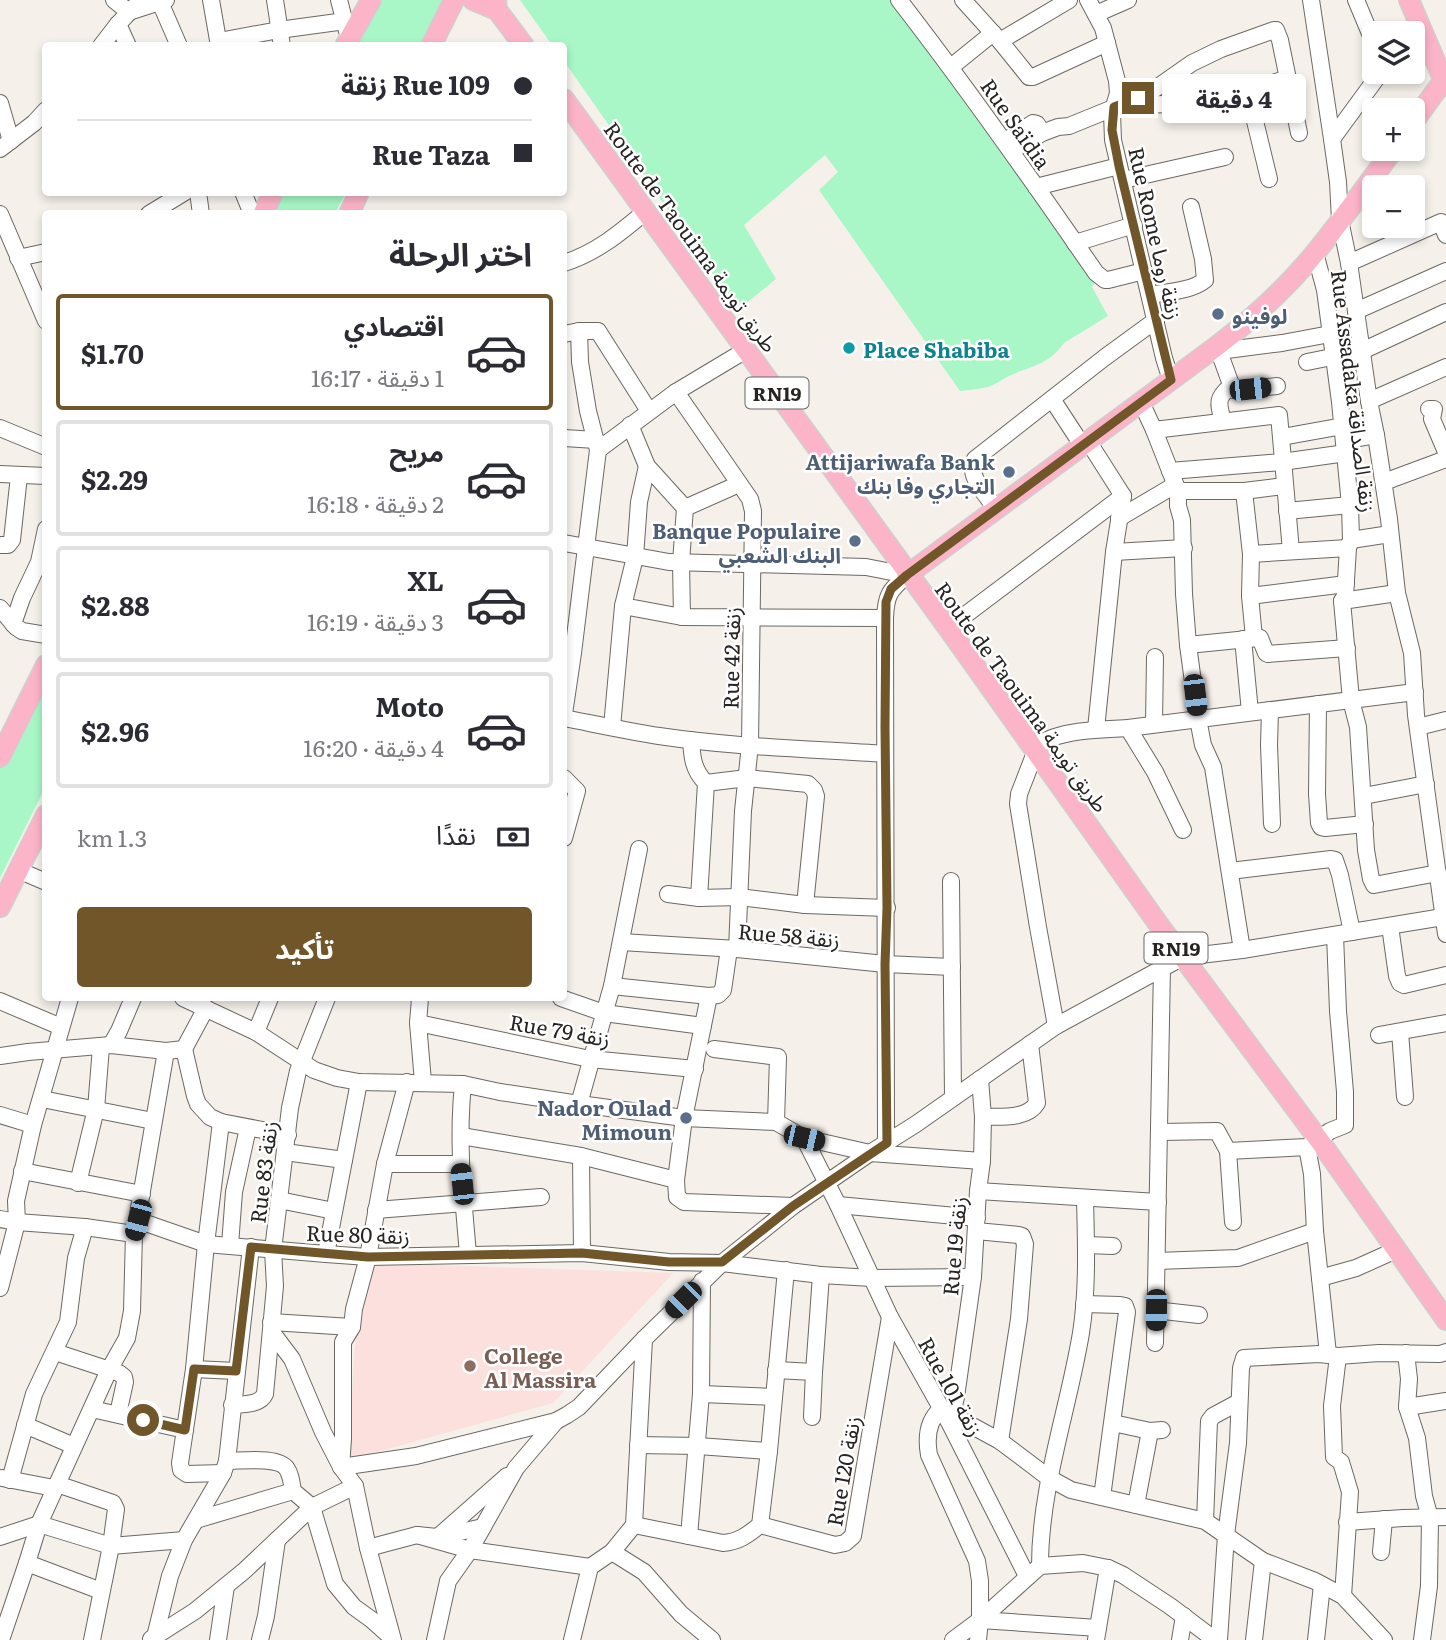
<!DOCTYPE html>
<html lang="ar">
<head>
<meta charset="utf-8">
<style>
  :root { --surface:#fff; --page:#f7f7f7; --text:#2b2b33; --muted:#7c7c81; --line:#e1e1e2; --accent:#705628 }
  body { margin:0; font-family:Literata,"Noto Sans Arabic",serif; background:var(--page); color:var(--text); direction:rtl; height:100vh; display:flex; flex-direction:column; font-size:26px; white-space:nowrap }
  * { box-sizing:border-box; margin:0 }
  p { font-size:23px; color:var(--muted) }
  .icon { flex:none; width:38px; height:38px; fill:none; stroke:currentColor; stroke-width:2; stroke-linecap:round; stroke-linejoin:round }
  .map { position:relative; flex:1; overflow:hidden; direction:ltr }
  .side { position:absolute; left:42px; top:210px; width:525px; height:791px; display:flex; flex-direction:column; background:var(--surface); border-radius:7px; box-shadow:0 4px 10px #0003; direction:rtl }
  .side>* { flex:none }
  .guide { position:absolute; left:42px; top:42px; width:525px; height:154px; border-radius:7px; box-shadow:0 4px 10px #0003; direction:rtl; display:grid; align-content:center; height:154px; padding:0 35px; background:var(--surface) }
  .tools { position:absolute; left:1362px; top:21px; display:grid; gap:14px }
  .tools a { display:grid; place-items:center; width:63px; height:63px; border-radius:7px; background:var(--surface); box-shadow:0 4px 10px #0003; font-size:35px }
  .end { position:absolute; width:32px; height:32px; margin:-16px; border:9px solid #705628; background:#fff; box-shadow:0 0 0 4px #fff }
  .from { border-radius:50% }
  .bubble { position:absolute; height:49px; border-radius:7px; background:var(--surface); box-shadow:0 4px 10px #0003; font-size:23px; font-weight:700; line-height:49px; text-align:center; direction:rtl }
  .car { position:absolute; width:21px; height:42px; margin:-21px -10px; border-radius:9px; box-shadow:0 0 5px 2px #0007; background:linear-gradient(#222 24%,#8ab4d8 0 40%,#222 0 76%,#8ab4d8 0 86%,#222 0) }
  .guide b { display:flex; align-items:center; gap:24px; height:66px; font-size:26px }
  .guide b+b { border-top:2px solid var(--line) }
  .guide i { width:18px; height:18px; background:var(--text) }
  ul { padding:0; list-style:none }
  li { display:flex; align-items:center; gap:21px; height:116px; margin:0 14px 10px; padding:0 21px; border:4px solid var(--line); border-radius:7px }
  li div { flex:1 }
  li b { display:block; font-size:26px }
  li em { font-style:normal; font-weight:700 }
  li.current { border-color:var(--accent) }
  li>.icon { width:63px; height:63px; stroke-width:1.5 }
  h2 { padding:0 35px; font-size:32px; line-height:84px }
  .pay { display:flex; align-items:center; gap:18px; height:77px; padding:0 35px; font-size:26px }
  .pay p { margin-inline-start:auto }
  .primary-button { display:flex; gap:14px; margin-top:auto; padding:14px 35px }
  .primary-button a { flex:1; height:80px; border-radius:7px; background:var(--accent); color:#fff; font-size:28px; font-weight:700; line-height:80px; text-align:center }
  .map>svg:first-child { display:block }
  .education { fill:#fbe0dd }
  .green { fill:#a9f7c6 }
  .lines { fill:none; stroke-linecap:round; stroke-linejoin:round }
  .minor-casing { stroke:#6d6863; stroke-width:18 }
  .major-casing { stroke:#cfcfcf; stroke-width:22 }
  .minor { stroke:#fff; stroke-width:16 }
  .major { stroke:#fcb4c8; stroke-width:19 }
  .route { stroke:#705628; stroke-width:9 }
  .service-dot { fill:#5c6f8a; stroke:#fff; stroke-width:2.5 }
  .culture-dot { fill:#0f9aa8; stroke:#fff; stroke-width:2.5 }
  .education-dot { fill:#8d6e63; stroke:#fff; stroke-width:2.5 }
  .labels { text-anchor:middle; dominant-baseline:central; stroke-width:5; stroke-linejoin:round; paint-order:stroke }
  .shield { fill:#fff; stroke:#686665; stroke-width:2 }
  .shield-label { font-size:19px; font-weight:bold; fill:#272523 }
  .street-label { font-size:21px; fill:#272523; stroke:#fff }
  .service-label { font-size:21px; font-weight:bold; fill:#4e5e75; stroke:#fff; text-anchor:end }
  .culture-label { font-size:21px; font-weight:bold; fill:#0d838f; stroke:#fff; text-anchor:start }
  .education-label { font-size:21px; font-weight:bold; fill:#785e54; stroke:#fff; text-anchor:start }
</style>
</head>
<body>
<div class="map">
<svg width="1446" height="1640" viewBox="0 0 1446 1640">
  <rect width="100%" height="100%" fill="#f5f0ea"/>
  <path class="education" d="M376 1263 673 1273 553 1403 348 1460 356 1329Z"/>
  <g class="green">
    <path d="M377 0H443L420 45 353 46Z"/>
    <path d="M520 0H891L1097 279 1092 287 1108 316 1064 343C1048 366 1029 366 1007 377 1001 380 995 385 988 387 979 389 969 390 960 391L819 190 838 172 825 155 744 225 776 279 738 310 564 61V46L552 45Z"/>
    <path d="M277 193H346L335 213 267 214Z"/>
    <path d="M45 678V788L0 878V768Z"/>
  </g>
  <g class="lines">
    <defs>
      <g id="minor">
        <path d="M114 0 129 12 166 0"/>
        <path d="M211 0 219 46"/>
        <path d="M275 0 282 46"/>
        <path d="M339 0 347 31"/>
        <path d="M899 0C968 89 1032 180 1096 273L1105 280H1108L1144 271"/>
        <path d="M963 0 1000 41 1029 77H1033L1107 43"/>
        <path d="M1088 0 1103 28 1117 81 1118 93 1112 113 1113 140 1164 358 1171 380"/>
        <path d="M1311 0 1332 139 1338 182 1340 220 1349 263 1369 401 1376 435 1389 519 1397 593 1412 653 1416 715 1446 934"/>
        <path d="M1356 0 1374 43"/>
        <path d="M160 2 179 46"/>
        <path d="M1096 14 1128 0"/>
        <path d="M118 24 128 46"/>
        <path d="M219 41 279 30 345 21"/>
        <path d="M1000 41 1069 0"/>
        <path d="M101 46 118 24 141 0"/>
        <path d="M951 67 993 33"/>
        <path d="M1248 92 1269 179"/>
        <path d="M0 103 11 141"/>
        <path d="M1129 105C1170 105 1211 102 1251 91 1263 87 1275 82 1288 78"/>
        <path d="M1332 139 1381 72"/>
        <path d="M1005 141 1033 123 1037 124 1042 133"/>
        <path d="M0 149 34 123 46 110"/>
        <path d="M1011 151 1042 133 1058 127 1069 126 1123 104 1152 91 1192 63 1221 49 1274 30H1276L1280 40 1299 133"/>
        <path d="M1123 180 1225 157"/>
        <path d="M1036 187 1119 166"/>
        <path d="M198 192 201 214"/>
        <path d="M243 192 252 214"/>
        <path d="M0 214 46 321"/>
        <path d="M149 214 185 192"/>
        <path d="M1075 243 1134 225"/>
        <path d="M1315 253 1325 290 1340 402 1350 505 1351 540 1348 548 1345 596 1342 601 1351 700 1358 727 1366 850 1371 879 1374 885 1438 873"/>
        <path d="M18 258 46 252"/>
        <path d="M564 263C596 253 620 233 645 212"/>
        <path d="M1349 263 1441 222 1446 235"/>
        <path d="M1150 295C1167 292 1192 291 1205 280L1203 259 1191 207"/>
        <path d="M1356 311 1446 271"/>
        <path d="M579 331H598L649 411"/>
        <path d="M564 334 579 331 580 362 588 411 598 450 573 653 564 714"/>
        <path d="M1217 346 1233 390H1239L1277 386"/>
        <path d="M1219 351 1282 343 1330 334"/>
        <path d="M1307 362 1362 351 1446 312"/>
        <path d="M676 392 750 499 753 511 750 745 743 811 737 949"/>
        <path d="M1052 399 1082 445"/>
        <path d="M1369 401 1446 367"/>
        <path d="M1141 402 1154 430 1178 491V506L1182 520 1184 594 1188 645 1198 719 1203 745 1213 767 1242 950"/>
        <path d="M1429 409H1434L1432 419 1446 452"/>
        <path d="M1223 421C1218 403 1216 398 1231 386"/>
        <path d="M630 425 647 466 685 508 681 562 682 617"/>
        <path d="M0 428 46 447"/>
        <path d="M1154 430 1279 415 1291 551"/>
        <path d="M1282 437 1343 426"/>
        <path d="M564 438 596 440"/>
        <path d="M1088 441 1123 496"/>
        <path d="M1344 441 1376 435"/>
        <path d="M598 450 676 392 746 350"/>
        <path d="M1170 471 1282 462 1346 453"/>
        <path d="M0 474 46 476"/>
        <path d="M1384 482 1446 459"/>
        <path d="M1178 491H1244L1284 486"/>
        <path d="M1244 491 1251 554 1250 596 1254 638"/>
        <path d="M685 508 739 484"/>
        <path d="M996 509C987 495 966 476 975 459L1104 358 1156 320"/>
        <path d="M1287 511 1350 505"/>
        <path d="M1119 518 1175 485"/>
        <path d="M1351 540 1390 534"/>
        <path d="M564 543 669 562 866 567 907 575"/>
        <path d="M0 545H8L12 540 19 476"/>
        <path d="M1114 552 1184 548"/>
        <path d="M1251 554 1348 548"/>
        <path d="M1250 596 1346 584"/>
        <path d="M1342 601 1397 593"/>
        <path d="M623 606 682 617 885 618"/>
        <path d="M0 608 16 627 22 631 46 635"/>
        <path d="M13 624 22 598 39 562 46 529"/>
        <path d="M948 628 1123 496"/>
        <path d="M1243 639 1250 712"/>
        <path d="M1188 645 1258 638H1260L1266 653 1268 654 1347 648"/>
        <path d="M1318 704 1317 794 1319 823 1321 827 1325 828 1365 824"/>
        <path d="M1270 710 1269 745 1272 824"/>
        <path d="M564 718C595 724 627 731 659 736 733 747 810 749 885 754"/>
        <path d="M1154 724 1155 657"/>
        <path d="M612 727 623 606 635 557 639 502 647 466"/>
        <path d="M1418 727 1446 720"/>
        <path d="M1128 728 1155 772 1183 830"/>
        <path d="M1096 729 1114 552 1123 496"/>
        <path d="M691 740C692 757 693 770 706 783L699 898"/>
        <path d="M564 778 577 791 564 838"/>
        <path d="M706 783 747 778 808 784 814 790 816 796 805 905"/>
        <path d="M1364 796 1426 784"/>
        <path d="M18 870 46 882"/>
        <path d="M1230 871 1331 859 1335 860 1340 875 1352 932"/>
        <path d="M951 881 953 1098"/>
        <path d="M668 894 699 898 739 897 805 905 887 908"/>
        <path d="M1390 926 1397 976 1400 983 1404 985 1446 975"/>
        <path d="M621 942 737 949 885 964 952 967"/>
        <path d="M612 986 709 996 718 995 723 990 729 949"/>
        <path d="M709 996 684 1118 676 1180 677 1197 684 1202 793 1206"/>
        <path d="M183 998 256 1032 314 1070 337 1078 359 1082 463 1084 500 1092 579 1104 684 1118 776 1122 804 1138 870 1153 982 1161"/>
        <path d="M420 998 418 1023 423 1082"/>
        <path d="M561 998 604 1013 703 1026"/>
        <path d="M0 1001 61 1027"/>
        <path d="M418 1023 590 1059 695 1069"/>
        <path d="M1056 1026 1038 927 1018 804 1019 794 1038 745C1058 730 1103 729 1128 728L1415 692"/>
        <path d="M256 1032 270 998"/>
        <path d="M1400 1032 1405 1097"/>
        <path d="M1379 1035 1446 1023"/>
        <path d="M111 1045 119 1031 133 998"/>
        <path d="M184 1049 206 1008"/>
        <path d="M714 1049 778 1057 776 1122"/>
        <path d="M0 1056 28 1052 111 1045 166 1051 184 1049 195 1096 198 1104 210 1117 221 1122 288 1135"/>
        <path d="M463 1084C457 1141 463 1197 468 1254"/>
        <path d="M42 1099 153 1121"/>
        <path d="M579 1104 612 986 639 849"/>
        <path d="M0 1115 33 1125"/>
        <path d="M983 1117C1000 1116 1027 1120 1037 1103L1030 1044"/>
        <path d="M221 1122 206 1244 194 1369 180 1463 181 1470 187 1474 223 1473"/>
        <path d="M1160 1132 1217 1131 1228 1151 1307 1147 1330 1131 1345 1125V1092L1338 1011 1335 935"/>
        <path d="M461 1136 581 1156 676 1180"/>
        <path d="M804 1138 838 1205 890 1317 949 1422 1027 1576"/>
        <path d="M886 1142 885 618C886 594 890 590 907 575"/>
        <path d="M1307 1147 1312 1174 1315 1231 1328 1354"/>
        <path d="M1228 1151 1233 1222"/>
        <path d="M285 1152 344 1160"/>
        <path d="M581 1156 582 1253"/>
        <path d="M385 1164H460"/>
        <path d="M22 1171 142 1194"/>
        <path d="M78 1183 96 1109 101 1047"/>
        <path d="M978 1191 1158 1202"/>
        <path d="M279 1200 334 1211"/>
        <path d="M838 1205 977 1218"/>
        <path d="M376 1210 541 1197"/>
        <path d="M0 1219 17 1222 85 1227 134 1234"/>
        <path d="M137 1220 206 1244 326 1254 368 1257 582 1253 669 1262 722 1263 821 1275 872 1278 973 1277"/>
        <path d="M976 1231 1019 1235 1022 1236 1025 1244 1019 1319 1000 1441"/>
        <path d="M230 1245 234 1192 248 1128"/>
        <path d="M1086 1245 1113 1246"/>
        <path d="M326 1254 359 1082"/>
        <path d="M1157 1261 1238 1258 1315 1231"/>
        <path d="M1320 1278 1356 1268 1396 1250"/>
        <path d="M0 1288 17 1222 16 1201 33 1125 70 998"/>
        <path d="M1084 1304 1120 1305 1125 1306 1127 1312 1102 1497"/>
        <path d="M1155 1310 1199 1315"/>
        <path d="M271 1322 352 1327"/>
        <path d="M271 1331 292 1359 323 1432 341 1467 355 1486 368 1548 393 1640"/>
        <path d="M1155 1343 1162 967"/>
        <path d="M55 1352 119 1373 124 1377 125 1382 118 1414"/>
        <path d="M1406 1353 1409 1379 1407 1407 1417 1438 1424 1496 1430 1518 1429 1586 1422 1640"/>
        <path d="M1338 1356 1332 1406 1334 1457 1341 1462 1350 1492 1343 1596"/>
        <path d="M194 1369 236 1371"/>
        <path d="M776 1370 814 1372"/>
        <path d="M701 1394 774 1397"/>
        <path d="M232 1405C244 1404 260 1405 265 1394L275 1286 273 1250 290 1108 298 1071 327 998"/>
        <path d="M1407 1407 1446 1401"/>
        <path d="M92 1409 185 1430"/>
        <path d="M952 1415 956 1397 973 1277 978 1191 982 1161 983 1117 980 1079"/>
        <path d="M812 1417 814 1372 821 1275"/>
        <path d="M1113 1423 1150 1431 1162 1430"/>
        <path d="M25 1425 74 1446"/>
        <path d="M638 1445 698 1446 769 1451"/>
        <path d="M227 1461C242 1461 279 1456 287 1469 291 1475 292 1484 293 1491L312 1507 335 1584 354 1607 372 1620 392 1638"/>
        <path d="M341 1467 416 1456 556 1421 567 1415 579 1407 644 1339 722 1263 793 1206 870 1153 916 1124 1056 1026 1183 957 1242 950 1443 917"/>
        <path d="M341 1467 343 1439V1342L352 1327 354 1309 368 1257 385 1164 407 1082"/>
        <path d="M2 1478 54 1488"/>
        <path d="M10 1480 34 1394 68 1322 76 1258 85 1227"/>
        <path d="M57 1484 113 1503 116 1509 111 1546 92 1640"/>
        <path d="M1136 1505 1150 1431"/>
        <path d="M196 1520 293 1491"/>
        <path d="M1205 1521 1209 1421 1213 1416 1239 1402"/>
        <path d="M1347 1522 1403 1518 1446 1517"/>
        <path d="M634 1525 723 1543C738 1542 748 1535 760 1525L769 1451 786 1270"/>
        <path d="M760 1525 835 1545 845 1543 853 1536 890 1317"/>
        <path d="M417 1535 470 1550 590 1567"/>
        <path d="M439 1536 507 1476"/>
        <path d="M689 1536 701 1394 702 1281"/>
        <path d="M0 1537 39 1524 111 1546 184 1540"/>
        <path d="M368 1548 417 1535 437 1537 483 1527"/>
        <path d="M612 1552 644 1572 681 1614 712 1640"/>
        <path d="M1381 1552 1384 1519"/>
        <path d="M27 1563 101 1591"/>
        <path d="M1040 1566C1040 1487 1068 1411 1081 1333 1088 1288 1086 1243 1085 1198"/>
        <path d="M980 1620V1581L977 1561 929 1455C926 1438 927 1421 941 1409L1000 1441 1049 1478 1071 1490 1205 1521 1263 1561 1315 1581 1343 1596 1384 1640"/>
        <path d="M151 1639 195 1611 244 1571 312 1507 355 1486"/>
        <path d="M1 1640 27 1563 39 1524 109 1370 127 1338 132 1311 134 1234 137 1220 166 1051"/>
        <path d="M155 1640V1637L170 1576 184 1540 223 1473 227 1461 251 1247"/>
        <path d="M218 1640 226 1586"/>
        <path d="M260 1640 266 1616 277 1540"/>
        <path d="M435 1640 448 1581 470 1550 516 1468 556 1421"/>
        <path d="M572 1640 590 1567 612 1552 634 1525 644 1339"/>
        <path d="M953 1640 980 1620 1098 1628"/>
        <path d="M978 1640 980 1620 1040 1566 1083 1563 1108 1568 1123 1575 1170 1606 1215 1640"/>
        <path d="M1096 1640 1108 1568"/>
        <path d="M1180 1640 1184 1616"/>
        <path d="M1219 1640 1226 1535 1238 1443 1241 1368 1244 1358 1319 1354 1338 1356 1379 1353 1440 1354 1446 1352"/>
        <path d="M1254 1640 1263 1561"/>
        <path d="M1316 1640 1322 1585"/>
      </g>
      <g id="major">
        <path d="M473 0 497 10"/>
        <path d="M496 0 497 10 524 46"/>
        <path d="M1409 0 1446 86"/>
        <path d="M345 46 371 0"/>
        <path d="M431 46 454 0"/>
        <path d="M564 99 948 628 1159 925 1319 1140 1446 1320"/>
        <path d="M1412 124 1446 77"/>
        <path d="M263 214 273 192"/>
        <path d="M349 214 359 192"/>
        <path d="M907 575 1217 346C1253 318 1287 288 1315 253 1343 219 1368 183 1394 149"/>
        <path d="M0 757 46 665"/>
        <path d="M0 907 46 815"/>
      </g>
    </defs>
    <use href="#minor" class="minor-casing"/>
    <use href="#major" class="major-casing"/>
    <use href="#minor" class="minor"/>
    <use href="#major" class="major"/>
  </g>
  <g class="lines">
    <path class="route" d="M143 1420 185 1430 194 1369 236 1371 251 1247 368 1257 582 1253 669 1262H722L793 1206 887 1143 885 964 887 908 885 727 886 602 891 589 907 575 1171 380 1119 166 1112 130 1114 107 1138 98"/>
  </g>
  <g class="service-dot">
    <circle cx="1218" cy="314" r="7"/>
    <circle cx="1009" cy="472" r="7"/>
    <circle cx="855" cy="541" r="7"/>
    <circle cx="686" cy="1118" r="7"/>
  </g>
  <circle class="culture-dot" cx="849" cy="348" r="7"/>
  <circle class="education-dot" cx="470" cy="1366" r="7"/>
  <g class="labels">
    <g class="shield">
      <rect x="745.5" y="377.5" width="63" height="31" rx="5"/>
      <rect x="1144.5" y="932.5" width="63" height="31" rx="5"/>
    </g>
    <g class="shield-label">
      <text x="777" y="393">RN19</text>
      <text x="1176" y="948">RN19</text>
    </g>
    <g class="street-label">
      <text transform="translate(1017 123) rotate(55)">Rue Saïdia</text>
      <text transform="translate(1157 233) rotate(77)">Rue Rome زنقة روما</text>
      <text transform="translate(692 236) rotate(54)">Route de Taouima طريق تويمة</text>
      <text transform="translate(1355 391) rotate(83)">Rue Assadaka زنقة الصداقة</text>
      <text transform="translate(730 658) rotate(-89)">Rue 42 زنقة</text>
      <text transform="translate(1023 696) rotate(54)">Route de Taouima طريق تويمة</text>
      <text transform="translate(789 934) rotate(5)">Rue 58 زنقة</text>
      <text transform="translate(560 1029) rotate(10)">Rue 79 زنقة</text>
      <text transform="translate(262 1172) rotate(-83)">Rue 83 زنقة</text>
      <text transform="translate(358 1233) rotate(2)">Rue 80 زنقة</text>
      <text transform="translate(953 1246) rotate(-85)">Rue 19 زنقة</text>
      <text transform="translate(952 1386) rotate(61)">Rue 101 زنقة</text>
      <text transform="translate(842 1471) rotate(-80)">Rue 120 زنقة</text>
    </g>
    <g class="service-label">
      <text x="1232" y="314" text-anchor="start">لوفينو</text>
      <text x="995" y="460">Attijariwafa Bank<tspan x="995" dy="24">التجاري وفا بنك</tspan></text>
      <text x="841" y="529">Banque Populaire<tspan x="841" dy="24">البنك الشعبي</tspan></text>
      <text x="672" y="1106">Nador Oulad<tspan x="672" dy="24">Mimoun</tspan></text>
    </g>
    <g class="culture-label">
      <text x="863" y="348">Place Shabiba</text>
    </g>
    <g class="education-label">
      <text x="484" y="1354">College<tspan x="484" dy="24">Al Massira</tspan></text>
    </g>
  </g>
</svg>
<div class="tools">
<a><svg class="icon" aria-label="layers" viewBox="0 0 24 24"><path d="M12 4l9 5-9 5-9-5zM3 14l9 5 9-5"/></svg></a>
<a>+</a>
<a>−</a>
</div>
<i class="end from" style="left:143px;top:1420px"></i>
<i class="end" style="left:1138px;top:98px"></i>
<div class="bubble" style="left:1162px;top:74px;width:144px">4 دقيقة</div>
<i class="car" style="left:1250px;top:389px;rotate:84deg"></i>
<i class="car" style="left:1195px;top:695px;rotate:173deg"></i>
<i class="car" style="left:804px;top:1138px;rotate:103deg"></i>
<i class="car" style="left:462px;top:1184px;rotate:354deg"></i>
<i class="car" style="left:138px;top:1220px;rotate:195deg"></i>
<i class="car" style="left:683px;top:1300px;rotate:225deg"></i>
<i class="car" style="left:1156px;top:1310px;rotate:181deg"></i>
<div class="guide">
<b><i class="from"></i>Rue 109 زنقة</b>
<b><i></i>Rue Taza</b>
</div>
<section class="side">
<h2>اختر الرحلة</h2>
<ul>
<li class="current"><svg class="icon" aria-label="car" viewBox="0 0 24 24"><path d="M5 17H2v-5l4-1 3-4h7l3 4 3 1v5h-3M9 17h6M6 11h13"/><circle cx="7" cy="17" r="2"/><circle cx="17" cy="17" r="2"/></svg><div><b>اقتصادي</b><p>1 دقيقة · 16:17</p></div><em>$1.70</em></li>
<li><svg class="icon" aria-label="car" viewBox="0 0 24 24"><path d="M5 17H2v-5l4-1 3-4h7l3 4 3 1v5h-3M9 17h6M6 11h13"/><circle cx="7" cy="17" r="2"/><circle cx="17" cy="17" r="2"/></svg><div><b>مريح</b><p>2 دقيقة · 16:18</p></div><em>$2.29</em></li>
<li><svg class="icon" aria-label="car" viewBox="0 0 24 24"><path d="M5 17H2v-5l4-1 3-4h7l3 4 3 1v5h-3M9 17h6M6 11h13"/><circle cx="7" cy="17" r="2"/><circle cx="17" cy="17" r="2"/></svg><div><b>XL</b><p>3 دقيقة · 16:19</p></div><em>$2.88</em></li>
<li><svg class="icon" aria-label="car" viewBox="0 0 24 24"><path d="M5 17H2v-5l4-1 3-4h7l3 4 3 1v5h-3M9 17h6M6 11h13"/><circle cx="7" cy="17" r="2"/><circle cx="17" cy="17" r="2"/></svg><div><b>Moto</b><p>4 دقيقة · 16:20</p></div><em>$2.96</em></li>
</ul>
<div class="pay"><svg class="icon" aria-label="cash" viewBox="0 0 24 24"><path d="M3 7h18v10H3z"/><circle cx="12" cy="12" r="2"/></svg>نقدًا<p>1.3 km</p></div>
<div class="primary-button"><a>تأكيد</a></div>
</section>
</div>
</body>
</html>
